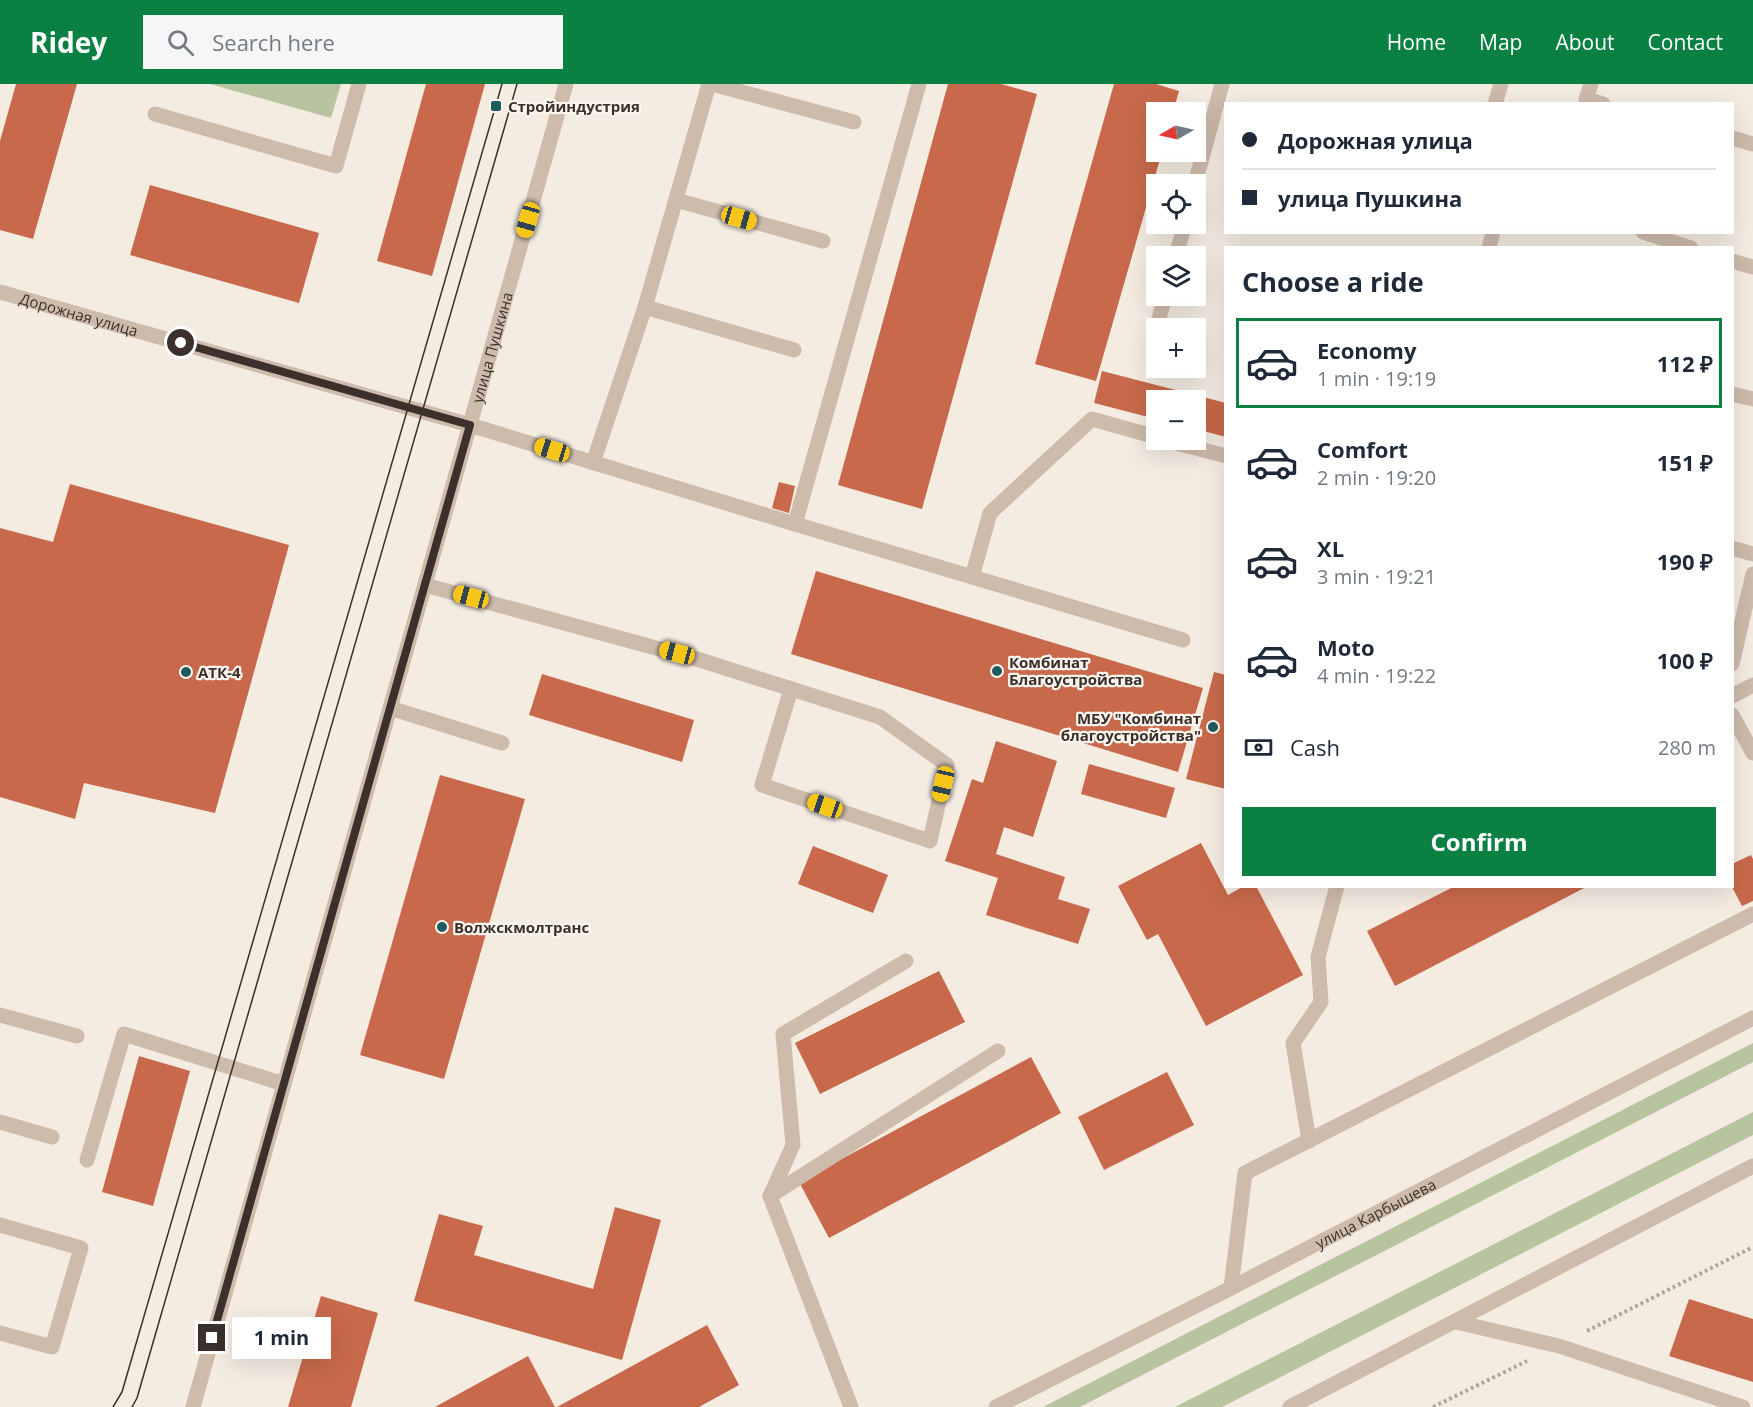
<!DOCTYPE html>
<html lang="en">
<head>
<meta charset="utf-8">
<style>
  :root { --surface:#fff; --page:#f6f6f7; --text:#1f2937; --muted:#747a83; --line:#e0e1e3; --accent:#0b8043 }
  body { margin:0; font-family:"Open Sans",sans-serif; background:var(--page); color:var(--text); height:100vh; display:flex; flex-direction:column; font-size:22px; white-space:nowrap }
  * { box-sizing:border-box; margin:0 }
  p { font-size:20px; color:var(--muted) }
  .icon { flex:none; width:33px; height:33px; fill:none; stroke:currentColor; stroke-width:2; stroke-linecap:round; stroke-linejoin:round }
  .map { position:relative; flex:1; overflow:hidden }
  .sheet { position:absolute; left:1224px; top:162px; width:510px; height:642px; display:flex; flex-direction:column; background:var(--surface); border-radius:0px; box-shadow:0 6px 24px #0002 }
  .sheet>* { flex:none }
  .top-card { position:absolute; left:1224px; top:18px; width:510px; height:132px; border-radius:0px; box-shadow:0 6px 24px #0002; display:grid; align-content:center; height:132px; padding:0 18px; background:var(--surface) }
  .needle { width:39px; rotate:261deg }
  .tools { position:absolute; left:1146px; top:18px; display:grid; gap:12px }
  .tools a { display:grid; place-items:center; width:60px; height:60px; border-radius:0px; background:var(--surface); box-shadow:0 6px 24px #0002; font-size:30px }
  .end { position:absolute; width:27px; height:27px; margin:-14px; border:8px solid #3b302b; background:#fff; box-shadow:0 0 0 3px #fff }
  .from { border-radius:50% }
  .bubble { position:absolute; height:42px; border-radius:0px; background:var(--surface); box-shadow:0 6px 24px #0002; font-size:20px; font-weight:700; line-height:42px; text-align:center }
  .car { position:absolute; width:18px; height:36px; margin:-18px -9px; border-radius:8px; box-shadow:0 0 4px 2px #0007; background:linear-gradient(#f5c518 24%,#345 0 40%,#f5c518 0 76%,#345 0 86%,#f5c518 0) }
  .top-card b { display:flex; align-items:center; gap:21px; height:57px; font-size:22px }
  .top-card b+b { border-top:2px solid var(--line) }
  .top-card i { width:15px; height:15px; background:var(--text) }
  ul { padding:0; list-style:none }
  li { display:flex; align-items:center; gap:18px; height:90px; margin:0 12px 9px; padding:0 6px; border:3px solid transparent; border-radius:0px }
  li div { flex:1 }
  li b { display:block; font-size:22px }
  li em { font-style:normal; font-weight:700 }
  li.selected { border-color:var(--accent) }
  li>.icon { width:54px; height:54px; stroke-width:1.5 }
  h2 { padding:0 18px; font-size:27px; line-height:72px }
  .pay { display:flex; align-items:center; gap:15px; height:66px; padding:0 18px; font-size:22px }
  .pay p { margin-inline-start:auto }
  .primary-button { display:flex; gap:12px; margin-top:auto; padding:12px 18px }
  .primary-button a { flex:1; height:69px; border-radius:0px; background:var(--accent); color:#fff; font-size:24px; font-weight:700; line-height:69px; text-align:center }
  header { display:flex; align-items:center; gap:36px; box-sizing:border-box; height:84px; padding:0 30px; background:var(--accent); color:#fff }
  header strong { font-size:28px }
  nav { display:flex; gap:33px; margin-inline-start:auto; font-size:21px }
  .search { width:420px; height:54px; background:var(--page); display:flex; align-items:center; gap:15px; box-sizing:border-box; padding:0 21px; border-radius:0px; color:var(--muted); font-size:22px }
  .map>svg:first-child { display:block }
  .green { fill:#b8c4a0 }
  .building { fill:#c8694b }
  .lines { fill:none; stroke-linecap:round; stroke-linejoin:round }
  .path { stroke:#b9a596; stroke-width:4; stroke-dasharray:3 3; stroke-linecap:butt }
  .minor { stroke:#cdbbac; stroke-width:15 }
  .tram { stroke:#3b302b; stroke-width:1.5 }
  .route { stroke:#3b302b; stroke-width:8 }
  .poi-dot { fill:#1f5a5e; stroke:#fbf5ee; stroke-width:2 }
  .labels { text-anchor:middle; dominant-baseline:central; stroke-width:4.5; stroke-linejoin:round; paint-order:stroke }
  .poi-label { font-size:15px; font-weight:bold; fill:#3b302b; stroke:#fbf5ee; text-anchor:start }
  .street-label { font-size:15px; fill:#3b302b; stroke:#fbf5ee }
</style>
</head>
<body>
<header>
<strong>Ridey</strong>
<div class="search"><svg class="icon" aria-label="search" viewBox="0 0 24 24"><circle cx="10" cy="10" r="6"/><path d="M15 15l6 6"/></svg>Search here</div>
<nav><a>Home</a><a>Map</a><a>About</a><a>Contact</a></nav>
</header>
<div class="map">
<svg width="1753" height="1323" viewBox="0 0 1753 1323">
  <rect width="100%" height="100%" fill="#f4ebe1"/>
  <g class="green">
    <path d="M210 0H341L331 34Z"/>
    <path d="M1753 959V978L1080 1323H1043Z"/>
    <path d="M1753 1028V1051L1222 1323H1175Z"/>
  </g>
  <g class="building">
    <path d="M16 0H77L33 155 0 146V57Z"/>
    <path d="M426 0H485L432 192 377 177Z"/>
    <path d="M948 0H1001L1037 10 922 425 838 401Z"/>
    <path d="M1114 0H1156L1179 7 1173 28H1156V68H1162L1096 297 1035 280Z"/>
    <path d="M150 101 319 149 299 219 130 171Z"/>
    <path d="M1102 287 1226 319V353L1196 345V316H1156V335L1094 319Z"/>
    <path d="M779 398 795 402 789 429 772 424Z"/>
    <path d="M70 400 289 461 215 729 84 699 75 735 0 713V444L53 458Z"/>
    <path d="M816 487 1203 604 1178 688 791 570Z"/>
    <path d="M1214 588 1226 591V705L1186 695Z"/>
    <path d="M542 590 694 636 682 678 529 631Z"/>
    <path d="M996 657 1057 677 1033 753 1004 743 996 770 1065 793 1058 815 1090 825 1078 860 986 831 998 794 945 777 972 695 983 699Z"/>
    <path d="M1089 680 1175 704 1166 734 1081 710Z"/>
    <path d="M440 691 525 715 444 995 360 971Z"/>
    <path d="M1201 759 1228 811 1244 802H1256L1303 891 1206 942 1158 850 1147 856 1118 802Z"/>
    <path d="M813 762 888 791 873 829 798 800Z"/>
    <path d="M1751 771 1753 775V817L1742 822 1732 803V780Z"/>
    <path d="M1455 802H1588L1395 902 1367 847Z"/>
    <path d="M939 887 965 938 820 1010 795 959Z"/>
    <path d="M139 972 190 987 153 1122 102 1108Z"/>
    <path d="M1031 973 1061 1029 829 1154 799 1098Z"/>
    <path d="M1167 988 1194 1041 1104 1086 1078 1033Z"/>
    <path d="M615 1123 661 1136 622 1276 414 1217 439 1130 483 1142 474 1171 593 1205Z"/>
    <path d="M321 1212 378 1229 351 1323H288Z"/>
    <path d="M1689 1215 1753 1235V1298L1669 1272Z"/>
    <path d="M707 1241 739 1301 699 1323H557Z"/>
    <path d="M528 1272 555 1323H435Z"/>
  </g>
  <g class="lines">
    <g class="path">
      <path d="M1587 1247 1753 1163"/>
      <path d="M1433 1323 1527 1277"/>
    </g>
    <g class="minor">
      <path d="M712 0 854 38"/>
      <path d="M919 0 795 440 1183 556"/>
      <path d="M1591 0 1586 15 1603 20"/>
      <path d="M1495 20 1501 0"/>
      <path d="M155 30 336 82 359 0"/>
      <path d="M1732 54 1753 60"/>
      <path d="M1195 100 1222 0"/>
      <path d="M676 116 823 157"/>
      <path d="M1643 148 1691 164"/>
      <path d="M1489 164 1493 148"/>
      <path d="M1176 172 1185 140"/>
      <path d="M1732 177 1753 183"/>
      <path id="s1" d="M0 208 470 341 795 440"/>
      <path d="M645 223 794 266"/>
      <path d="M1156 246 1165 212"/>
      <path d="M1732 310 1753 315"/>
      <path d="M1165 356 1226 372"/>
      <path d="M593 379 645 223 709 0"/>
      <path d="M1732 464 1753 470"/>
      <path d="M972 493 990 429 1092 335 1156 353"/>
      <path d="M425 501 700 576 880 633 947 681 930 757 762 701 791 605"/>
      <path d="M1732 580 1753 490"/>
      <path d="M1732 612 1753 601"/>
      <path d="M390 624 502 659"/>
      <path d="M1732 631 1753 669"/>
      <path d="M906 877 783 950 793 1061 770 1112 998 967"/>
      <path d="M0 931 77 952"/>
      <path d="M0 1038 52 1053"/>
      <path d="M1309 1057 1293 959 1321 918 1318 873 1337 802"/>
      <path d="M87 1076 124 950 284 1000"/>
      <path d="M770 1112 851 1323"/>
      <path d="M0 1141 81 1164 52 1263 0 1249"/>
      <path d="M1231 1204 1245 1089 1753 830"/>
      <path d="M1456 1238 1559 1262 1743 1323"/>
      <path id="s2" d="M193 1323 566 0"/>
      <path id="s3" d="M996 1323 1231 1204 1753 934"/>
      <path d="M1290 1323 1753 1082"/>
    </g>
    <g class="tram">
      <path d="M113 1323 122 1308 502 0"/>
      <path d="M132 1323 137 1314 517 0"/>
    </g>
  </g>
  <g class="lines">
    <path class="route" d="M181 259 470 341 212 1254"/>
  </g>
  <g class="poi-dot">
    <rect x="490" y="16" width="12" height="12" rx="3"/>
    <circle cx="997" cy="587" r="6"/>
    <circle cx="186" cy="588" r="6"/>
    <circle cx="1213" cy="643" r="6"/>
    <circle cx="442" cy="843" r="6"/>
  </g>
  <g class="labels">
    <g class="poi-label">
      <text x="508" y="22">Стройиндустрия</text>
      <text x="1009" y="578">Комбинат<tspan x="1009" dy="17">Благоустройства</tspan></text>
      <text x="198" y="588">АТК-4</text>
      <text x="1201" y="634" text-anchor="end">МБУ "Комбинат<tspan x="1201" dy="17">благоустройства"</tspan></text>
      <text x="454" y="843">Волжскмолтранс</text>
    </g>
    <g class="street-label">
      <text stroke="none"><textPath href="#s1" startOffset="82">Дорожная улица</textPath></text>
      <text stroke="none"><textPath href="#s2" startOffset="1101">улица Пушкина</textPath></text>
      <text stroke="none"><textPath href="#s3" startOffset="426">улица Карбышева</textPath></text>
    </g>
  </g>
</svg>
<div class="tools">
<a><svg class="needle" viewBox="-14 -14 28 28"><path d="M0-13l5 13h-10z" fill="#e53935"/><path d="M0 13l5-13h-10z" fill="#747a83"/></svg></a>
<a><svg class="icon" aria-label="locate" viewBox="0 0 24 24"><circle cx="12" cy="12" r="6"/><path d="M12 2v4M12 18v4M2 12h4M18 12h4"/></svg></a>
<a><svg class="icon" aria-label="layers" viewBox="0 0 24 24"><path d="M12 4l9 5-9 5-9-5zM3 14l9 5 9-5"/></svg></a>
<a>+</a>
<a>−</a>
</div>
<i class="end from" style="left:181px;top:259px"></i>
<i class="end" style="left:212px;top:1254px"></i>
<div class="bubble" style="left:232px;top:1233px;width:99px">1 min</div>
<i class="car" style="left:739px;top:134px;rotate:106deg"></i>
<i class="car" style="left:528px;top:136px;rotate:196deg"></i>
<i class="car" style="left:552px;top:366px;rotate:287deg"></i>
<i class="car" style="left:471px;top:513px;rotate:285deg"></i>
<i class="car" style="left:677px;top:569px;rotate:285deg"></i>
<i class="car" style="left:943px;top:700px;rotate:193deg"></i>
<i class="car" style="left:825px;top:722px;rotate:289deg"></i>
<div class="top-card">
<b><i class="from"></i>Дорожная улица</b>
<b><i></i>улица Пушкина</b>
</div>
<section class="sheet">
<h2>Choose a ride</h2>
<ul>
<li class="selected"><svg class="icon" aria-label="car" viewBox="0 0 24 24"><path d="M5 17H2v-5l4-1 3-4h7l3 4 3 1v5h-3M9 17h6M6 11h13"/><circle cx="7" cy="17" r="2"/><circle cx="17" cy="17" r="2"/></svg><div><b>Economy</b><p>1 min · 19:19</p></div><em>112 ₽</em></li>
<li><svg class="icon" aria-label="car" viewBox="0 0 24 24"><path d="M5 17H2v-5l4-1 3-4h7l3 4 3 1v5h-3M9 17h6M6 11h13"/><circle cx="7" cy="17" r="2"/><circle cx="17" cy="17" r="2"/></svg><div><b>Comfort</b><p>2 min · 19:20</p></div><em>151 ₽</em></li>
<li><svg class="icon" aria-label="car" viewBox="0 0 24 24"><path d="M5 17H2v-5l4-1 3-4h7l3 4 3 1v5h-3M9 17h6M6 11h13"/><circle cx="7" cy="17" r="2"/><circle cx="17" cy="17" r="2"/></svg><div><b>XL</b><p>3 min · 19:21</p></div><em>190 ₽</em></li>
<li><svg class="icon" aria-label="car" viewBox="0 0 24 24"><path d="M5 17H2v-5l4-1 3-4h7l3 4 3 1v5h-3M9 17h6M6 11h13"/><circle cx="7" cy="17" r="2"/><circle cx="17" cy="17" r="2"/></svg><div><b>Moto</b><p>4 min · 19:22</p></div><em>100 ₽</em></li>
</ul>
<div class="pay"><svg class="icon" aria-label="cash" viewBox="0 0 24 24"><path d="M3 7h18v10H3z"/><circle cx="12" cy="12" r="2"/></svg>Cash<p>280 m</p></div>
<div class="primary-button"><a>Confirm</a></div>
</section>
</div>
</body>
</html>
